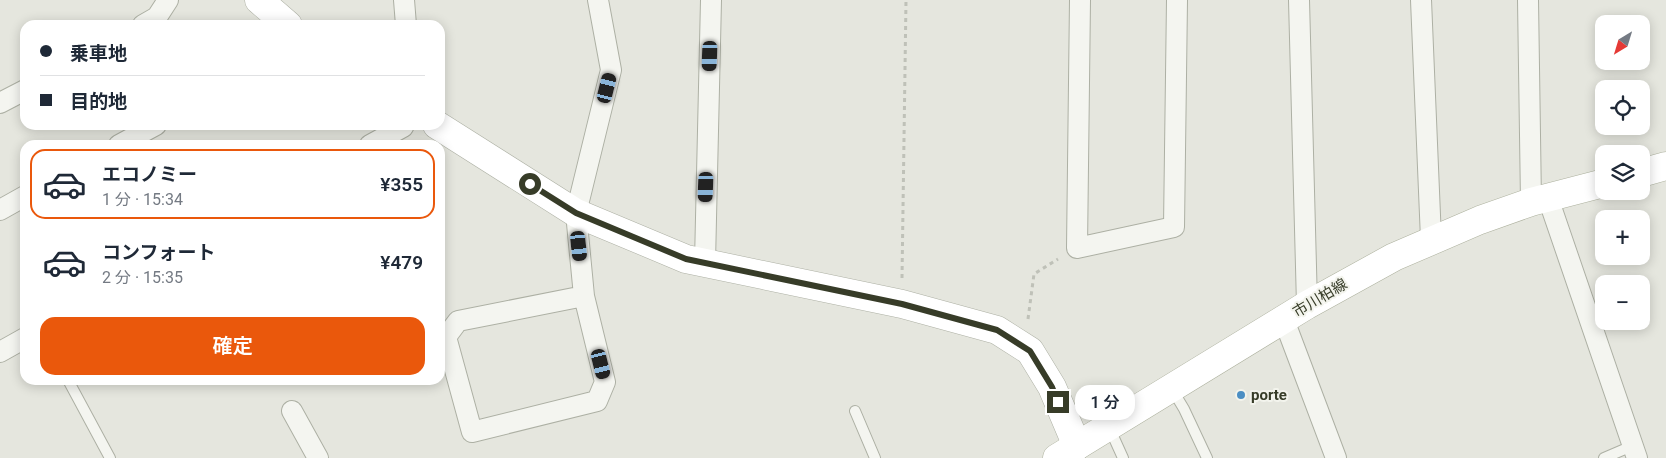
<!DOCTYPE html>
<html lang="ja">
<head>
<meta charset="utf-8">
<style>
  :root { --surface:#fff; --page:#f2f2f3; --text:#1f2937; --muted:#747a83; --line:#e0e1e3; --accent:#ea580c }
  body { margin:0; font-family:Roboto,"Noto Sans JP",sans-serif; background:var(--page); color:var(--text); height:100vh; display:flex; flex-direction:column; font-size:19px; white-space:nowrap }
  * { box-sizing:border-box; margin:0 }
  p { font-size:16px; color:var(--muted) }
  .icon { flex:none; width:28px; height:28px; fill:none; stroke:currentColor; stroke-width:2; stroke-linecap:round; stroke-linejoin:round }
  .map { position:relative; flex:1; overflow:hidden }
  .details { position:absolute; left:20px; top:140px; width:425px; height:245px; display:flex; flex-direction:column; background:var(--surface); border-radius:15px; box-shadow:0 2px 12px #0003 }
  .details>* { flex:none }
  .guide { position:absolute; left:20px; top:20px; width:425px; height:110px; border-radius:15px; box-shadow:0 2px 12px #0003; display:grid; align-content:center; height:110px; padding:0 20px; background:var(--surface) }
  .needle { width:32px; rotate:218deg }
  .tools { position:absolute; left:1595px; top:15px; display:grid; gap:10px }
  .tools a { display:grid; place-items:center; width:55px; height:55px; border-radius:10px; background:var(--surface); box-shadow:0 2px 12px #0003; font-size:25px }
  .end { position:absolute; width:22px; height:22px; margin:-11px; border:6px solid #373c28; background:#fff; box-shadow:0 0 0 2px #fff }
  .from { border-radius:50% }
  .bubble { position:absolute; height:35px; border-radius:15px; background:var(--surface); box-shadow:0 2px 12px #0003; font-size:16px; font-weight:600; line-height:35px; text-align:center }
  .car { position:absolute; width:15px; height:30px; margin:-15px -8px; border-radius:6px; box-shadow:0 0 4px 1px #0007; background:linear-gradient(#222 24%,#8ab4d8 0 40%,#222 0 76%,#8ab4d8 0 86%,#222 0) }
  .guide b { display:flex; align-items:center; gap:18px; height:48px; font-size:19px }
  .guide b+b { border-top:1px solid var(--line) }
  .guide i { width:12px; height:12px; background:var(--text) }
  ul { padding:9px 0 0; list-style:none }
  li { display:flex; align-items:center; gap:15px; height:70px; margin:0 10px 8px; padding:0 10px; border:2px solid transparent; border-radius:15px }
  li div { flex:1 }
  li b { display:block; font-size:19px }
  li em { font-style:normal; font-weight:600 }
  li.current { border-color:var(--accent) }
  li>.icon { width:45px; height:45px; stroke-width:1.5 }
  .action { display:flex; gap:10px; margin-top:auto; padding:10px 20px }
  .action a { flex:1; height:58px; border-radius:15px; background:var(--accent); color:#fff; font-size:20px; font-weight:600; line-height:58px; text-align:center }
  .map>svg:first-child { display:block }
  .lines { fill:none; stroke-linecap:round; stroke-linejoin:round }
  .lane-casing { stroke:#adb0a4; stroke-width:12 }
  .street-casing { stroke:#adb0a4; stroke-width:22 }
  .secondary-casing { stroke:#adb0a4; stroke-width:29 }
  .primary-casing { stroke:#adb19e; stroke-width:29 }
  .path { stroke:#bfc1b8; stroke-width:3; stroke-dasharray:4 4; stroke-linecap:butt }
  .lane { stroke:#f4f5f0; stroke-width:10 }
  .street { stroke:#f4f5f0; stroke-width:20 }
  .secondary { stroke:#fff; stroke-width:28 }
  .primary { stroke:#fff; stroke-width:28 }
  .route { stroke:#373c28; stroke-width:6 }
  .poi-dot { fill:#4b8ec3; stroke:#f3f4ed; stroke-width:2 }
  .labels { text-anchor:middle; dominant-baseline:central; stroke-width:4; stroke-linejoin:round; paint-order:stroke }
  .street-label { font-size:15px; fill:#373c28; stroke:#f3f4ed }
  .poi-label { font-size:15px; font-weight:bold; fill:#373c28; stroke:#f3f4ed; text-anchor:start }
</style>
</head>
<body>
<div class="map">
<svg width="1666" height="458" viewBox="0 0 1666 458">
  <rect width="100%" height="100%" fill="#e5e6de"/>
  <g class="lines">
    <defs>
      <g id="lane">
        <path d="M68 380 110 458"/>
        <path d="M1172 389 1184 409 1207 458"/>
        <path d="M855 411 875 458"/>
        <path d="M1109 427 1123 458"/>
        <path d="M1604 458 1632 446"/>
      </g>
      <g id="street">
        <path d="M404 0 406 25"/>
        <path d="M1080 0 1077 248 1174 227 1177 0"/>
        <path d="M1299 0 1307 305"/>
        <path d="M1421 0 1431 239"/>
        <path d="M1528 0 1531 202"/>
        <path d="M143 25 157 17 168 0"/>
        <path d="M0 103 25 90"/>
        <path d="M119 145 156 125"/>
        <path d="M370 145 403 127 404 125"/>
        <path d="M1548 198 1637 458"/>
        <path d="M0 210 25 196"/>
        <path d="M705 262 711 0"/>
        <path d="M584 296 458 321 446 337 472 432 597 401 605 382 584 296 576 213 611 70 598 0"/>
        <path d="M1284 320 1336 458"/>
        <path d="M0 352 25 338"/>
        <path d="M292 411 318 458"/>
      </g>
      <g id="secondary">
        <path d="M259 0 288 25"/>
        <path d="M437 125 576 213 686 259 902 304 997 330 1030 351 1052 387 1077 446"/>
      </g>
      <g id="primary">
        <path d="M1641 173 1666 166"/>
        <path d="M1057 458 1307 305 1394 257 1480 220 1531 202 1604 183"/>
      </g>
    </defs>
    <use href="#lane" class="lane-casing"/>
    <use href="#street" class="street-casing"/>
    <use href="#secondary" class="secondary-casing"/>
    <use href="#primary" class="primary-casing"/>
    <g class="path">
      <path d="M902 278 906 0"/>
      <path d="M1028 319 1034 274 1058 259"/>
    </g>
    <use href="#lane" class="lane"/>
    <use href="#street" class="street"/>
    <use href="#secondary" class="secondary"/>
    <use href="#primary" class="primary"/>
  </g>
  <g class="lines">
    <path class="route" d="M530 184 576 213 686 259 902 304 997 330 1030 351 1052 387 1058 402"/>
  </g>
  <circle class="poi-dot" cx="1241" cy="395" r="5"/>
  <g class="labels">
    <g class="street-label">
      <text transform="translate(1320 298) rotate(-31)">市川柏線</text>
    </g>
    <g class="poi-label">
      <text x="1251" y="395">porte</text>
    </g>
  </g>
</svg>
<div class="tools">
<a><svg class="needle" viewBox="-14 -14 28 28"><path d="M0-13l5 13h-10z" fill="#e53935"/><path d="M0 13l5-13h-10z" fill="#747a83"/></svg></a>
<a><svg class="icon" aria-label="locate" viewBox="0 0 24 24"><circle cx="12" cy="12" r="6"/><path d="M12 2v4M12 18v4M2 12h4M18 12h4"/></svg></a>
<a><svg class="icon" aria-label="layers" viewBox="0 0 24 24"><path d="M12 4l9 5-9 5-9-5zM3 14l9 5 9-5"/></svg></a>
<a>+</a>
<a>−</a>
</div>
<i class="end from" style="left:530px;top:184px"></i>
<i class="end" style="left:1058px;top:402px"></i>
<div class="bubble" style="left:1075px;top:385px;width:60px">1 分</div>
<i class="car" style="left:710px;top:56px;rotate:182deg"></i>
<i class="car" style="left:607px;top:88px;rotate:14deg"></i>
<i class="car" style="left:706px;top:187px;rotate:182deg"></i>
<i class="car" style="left:579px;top:246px;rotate:174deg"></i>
<i class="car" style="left:601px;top:364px;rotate:166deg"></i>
<div class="guide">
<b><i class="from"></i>乗車地</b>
<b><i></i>目的地</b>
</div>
<section class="details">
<ul>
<li class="current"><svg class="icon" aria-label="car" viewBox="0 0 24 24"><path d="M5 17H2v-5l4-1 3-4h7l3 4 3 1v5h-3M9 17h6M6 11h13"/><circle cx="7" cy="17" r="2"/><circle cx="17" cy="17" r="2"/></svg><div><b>エコノミー</b><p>1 分 · 15:34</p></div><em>¥355</em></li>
<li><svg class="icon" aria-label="car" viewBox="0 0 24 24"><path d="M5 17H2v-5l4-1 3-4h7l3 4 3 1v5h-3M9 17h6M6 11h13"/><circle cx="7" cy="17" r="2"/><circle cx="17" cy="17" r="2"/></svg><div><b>コンフォート</b><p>2 分 · 15:35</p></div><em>¥479</em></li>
</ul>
<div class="action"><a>確定</a></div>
</section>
</div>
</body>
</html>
